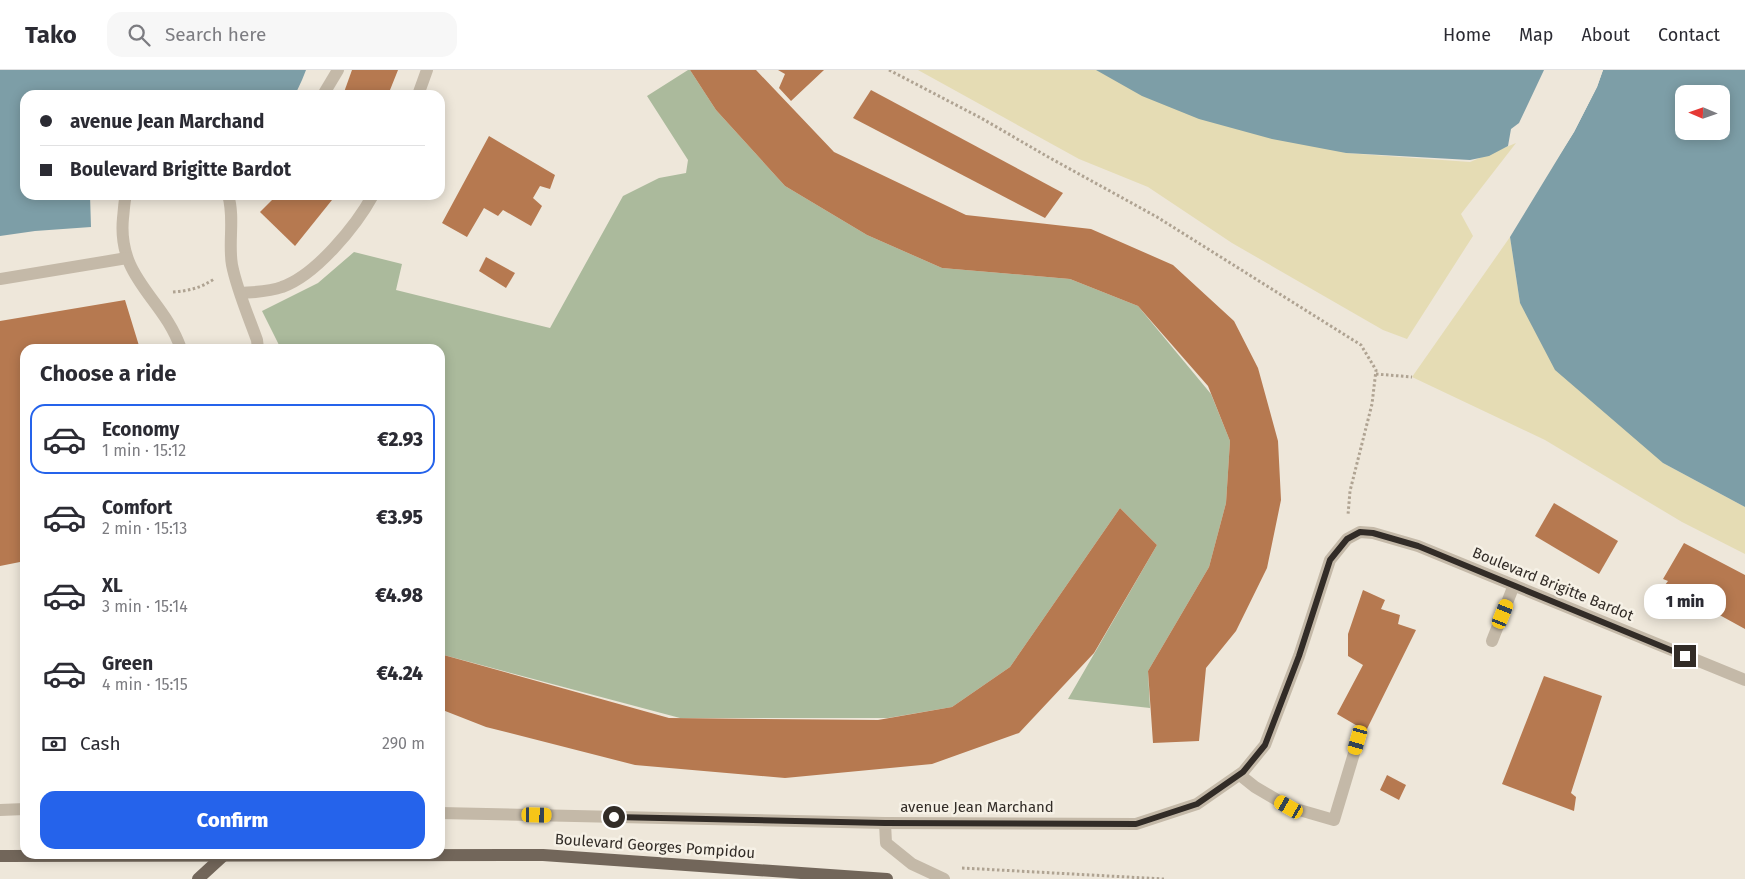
<!DOCTYPE html>
<html lang="en">
<head>
<meta charset="utf-8">
<style>
  :root { --surface:#fff; --page:#f7f7f7; --text:#2b2b33; --muted:#7c7c81; --line:#e1e1e2; --accent:#2563eb }
  body { margin:0; font-family:"Fira Sans",sans-serif; background:var(--page); color:var(--text); height:100vh; display:flex; flex-direction:column; font-size:19px; white-space:nowrap }
  * { box-sizing:border-box; margin:0 }
  p { font-size:16px; color:var(--muted) }
  .icon { flex:none; width:28px; height:28px; fill:none; stroke:currentColor; stroke-width:2; stroke-linecap:round; stroke-linejoin:round }
  .map { position:relative; flex:1; overflow:hidden }
  .sheet { position:absolute; left:20px; top:274px; width:425px; height:515px; display:flex; flex-direction:column; background:var(--surface); border-radius:15px; box-shadow:0 2px 12px #0003 }
  .sheet>* { flex:none }
  .top-card { position:absolute; left:20px; top:20px; width:425px; height:110px; border-radius:15px; box-shadow:0 2px 12px #0003; display:grid; align-content:center; height:110px; padding:0 20px; background:var(--surface) }
  .needle { width:32px; rotate:272deg }
  .controls { position:absolute; left:1675px; top:15px; display:grid; gap:10px }
  .controls a { display:grid; place-items:center; width:55px; height:55px; border-radius:10px; background:var(--surface); box-shadow:0 2px 12px #0003; font-size:25px }
  .end { position:absolute; width:22px; height:22px; margin:-11px; border:6px solid #322c27; background:#fff; box-shadow:0 0 0 2px #fff }
  .from { border-radius:50% }
  .bubble { position:absolute; height:35px; border-radius:15px; background:var(--surface); box-shadow:0 2px 12px #0003; font-size:16px; font-weight:800; line-height:35px; text-align:center }
  .car { position:absolute; width:15px; height:30px; margin:-15px -8px; border-radius:6px; box-shadow:0 0 4px 1px #0007; background:linear-gradient(#f5c518 24%,#345 0 40%,#f5c518 0 76%,#345 0 86%,#f5c518 0) }
  .top-card b { display:flex; align-items:center; gap:18px; height:48px; font-size:19px }
  .top-card b+b { border-top:1px solid var(--line) }
  .top-card i { width:12px; height:12px; background:var(--text) }
  ul { padding:0; list-style:none }
  li { display:flex; align-items:center; gap:15px; height:70px; margin:0 10px 8px; padding:0 10px; border:2px solid transparent; border-radius:15px }
  li div { flex:1 }
  li b { display:block; font-size:19px }
  li em { font-style:normal; font-weight:800 }
  li.current { border-color:var(--accent) }
  li>.icon { width:45px; height:45px; stroke-width:1.5 }
  h2 { padding:0 20px; font-size:22px; line-height:60px }
  .pay { display:flex; align-items:center; gap:12px; height:55px; padding:0 20px; font-size:19px }
  .pay p { margin-inline-start:auto }
  .primary-button { display:flex; gap:10px; margin-top:auto; padding:10px 20px }
  .primary-button a { flex:1; height:58px; border-radius:15px; background:var(--accent); color:#fff; font-size:20px; font-weight:800; line-height:58px; text-align:center }
  header { display:flex; align-items:center; gap:30px; box-sizing:border-box; height:70px; padding:0 25px; background:var(--surface); border-bottom:1px solid var(--line) }
  header strong { font-size:24px }
  nav { display:flex; gap:28px; margin-inline-start:auto; font-size:18px }
  .search { width:350px; height:45px; background:var(--page); display:flex; align-items:center; gap:12px; box-sizing:border-box; padding:0 18px; border-radius:15px; color:var(--muted); font-size:19px }
  .map>svg:first-child { display:block }
  .green { fill:#abba9c }
  .sand { fill:#e5dcb4 }
  .water { fill:#7d9ea7; fill-rule:evenodd }
  .pier { fill:#eee7da }
  .building { fill:#b67950 }
  .lines { fill:none; stroke-linecap:round; stroke-linejoin:round }
  .path { stroke:#afa392; stroke-width:3; stroke-dasharray:2.5 2.5; stroke-linecap:butt }
  .lane { stroke:#c4b9a8; stroke-width:12 }
  .street { stroke:#c4b9a8; stroke-width:12 }
  .primary { stroke:#72665a; stroke-width:12 }
  .route { stroke:#322c27; stroke-width:6 }
  .labels { text-anchor:middle; dominant-baseline:central; stroke-width:5; stroke-linejoin:round; paint-order:stroke }
  .street-label { font-size:15px; fill:#322c27; stroke:#f6f1e6 }
</style>
</head>
<body>
<header>
<strong>Tako</strong>
<div class="search"><svg class="icon" aria-label="search" viewBox="0 0 24 24"><circle cx="10" cy="10" r="6"/><path d="M15 15l6 6"/></svg>Search here</div>
<nav><a>Home</a><a>Map</a><a>About</a><a>Contact</a></nav>
</header>
<div class="map">
<svg width="1745" height="809" viewBox="0 0 1745 809">
  <rect width="100%" height="100%" fill="#eee7da"/>
  <path class="green" d="M688 0H690L716 40 785 116 867 165 942 198 1070 209 1138 236 1211 324 1230 371 1226 433 1209 497 1148 601 1150 638 1068 629 1157 475 1120 438 1010 597 952 637 888 648H680L440 584V279H281L262 241 318 213 354 182 402 194 396 220 550 258 623 126 659 108 686 103 688 90 647 26Z"/>
  <g class="sand">
    <path d="M918 0H1098L1346 83 1470 92 1516 73 1461 144 1473 166 1407 269 1383 260 1232 173 1148 117 1079 89Z"/>
    <path d="M1510 167 1520 233 1663 393 1745 437V484L1682 452 1545 370 1412 307Z"/>
  </g>
  <g class="water">
    <path d="M0 0H306L302 10 295 25H25V125H90L91 157 35 161 0 166Z"/>
    <path d="M1096 0H1544L1519 53 1511 59 1508 76 1489 86 1470 90 1346 83 1272 69 1199 49 1142 26Z"/>
    <path d="M1603 0H1745V437L1663 393 1555 300 1520 233 1510 167 1574 62 1597 17ZM1684 24H1721V61H1684Z"/>
  </g>
  <path class="pier" d="M1600 0H1603L1597 17 1574 62 1553 95 1551 94 1571 60 1595 16Z"/>
  <g class="building">
    <path d="M352 0H398L388 25H343Z"/>
    <path d="M690 0H756L834 82 966 145 1091 159 1173 195 1234 251 1258 298 1278 371 1281 430 1267 498 1236 561 1206 598 1199 671 1153 673 1148 601 1209 497 1226 433 1230 371 1208 316 1138 236 1070 209 942 198 867 165 785 116 716 40Z"/>
    <path d="M778 0H824L791 31 779 18 785 4Z"/>
    <path d="M871 20 1063 123 1045 148 853 48Z"/>
    <path d="M489 66 555 105 550 119 540 116 533 128 542 136 531 156 503 140 498 146 484 138 467 167 442 153Z"/>
    <path d="M277 125H336L295 176 260 142Z"/>
    <path d="M486 187 515 203 506 218 479 201Z"/>
    <path d="M125 230 140 279H25V491L0 496V251Z"/>
    <path d="M1554 433 1618 471 1599 504 1535 466Z"/>
    <path d="M1120 438 1157 475 1094 583 1019 663 932 694 785 708 635 695 486 657 440 639V584L669 648 878 650 952 637 1010 597Z"/>
    <path d="M1684 473 1745 505V559L1665 515 1668 511 1663 509Z"/>
    <path d="M1363 520 1385 530 1381 539 1400 545 1398 554 1416 560 1366 661 1337 644 1363 595 1348 586V564Z"/>
    <path d="M1544 606 1602 626 1571 723 1576 727 1574 741 1502 714Z"/>
    <path d="M1387 705 1406 715 1399 730 1380 720Z"/>
  </g>
  <g class="lines">
    <g class="path">
      <path d="M889 0 981 48 1050 88 1157 147 1361 275 1376 300 1372 334 1350 421 1348 445"/>
      <path d="M173 222C188 221 201 218 214 209"/>
      <path d="M1376 304 1412 307"/>
      <path d="M962 798 1164 809"/>
    </g>
    <g class="lane">
      <path d="M323 25 338 0"/>
      <path d="M418 25 427 0"/>
      <path d="M241 223C255 222 269 222 282 217 316 205 356 156 373 125"/>
      <path d="M1492 571 1514 515"/>
      <path d="M1240 705 1255 717 1289 737 1334 750 1358 670"/>
    </g>
    <g class="street">
      <path d="M126 125C124 132 124 140 123 148 117 209 164 228 181 279"/>
      <path d="M228 125C235 147 228 173 232 195 237 220 248 245 257 270L258 279"/>
      <path d="M0 209 127 188"/>
      <path d="M0 740 25 739"/>
      <path d="M440 743 885 753 1136 754 1197 734 1243 702 1265 675 1299 586 1330 490 1347 469 1360 462 1373 463 1418 476 1745 610"/>
      <path d="M885 753 886 773 912 794 944 809"/>
    </g>
    <g class="primary">
      <path d="M0 786 543 785 887 809"/>
      <path d="M198 809 223 786"/>
    </g>
  </g>
  <g class="lines">
    <path class="route" d="M614 747 885 753 1136 754 1197 734 1243 702 1265 675 1299 586 1330 490 1347 469 1360 462 1373 463 1418 476 1685 586"/>
  </g>
  <g class="labels">
    <g class="street-label">
      <text transform="translate(1553 514) rotate(22)">Boulevard Brigitte Bardot</text>
      <text x="977" y="737">avenue Jean Marchand</text>
      <text transform="translate(655 776) rotate(4)">Boulevard Georges Pompidou</text>
    </g>
  </g>
</svg>
<div class="controls">
<a><svg class="needle" viewBox="-14 -14 28 28"><path d="M0-13l5 13h-10z" fill="#e53935"/><path d="M0 13l5-13h-10z" fill="#7c7c81"/></svg></a>
</div>
<i class="end from" style="left:614px;top:747px"></i>
<i class="end" style="left:1685px;top:586px"></i>
<div class="bubble" style="left:1644px;top:514px;width:82px">1 min</div>
<i class="car" style="left:1503px;top:544px;rotate:22deg"></i>
<i class="car" style="left:1358px;top:670px;rotate:196deg"></i>
<i class="car" style="left:1289px;top:737px;rotate:300deg"></i>
<i class="car" style="left:537px;top:745px;rotate:91deg"></i>
<div class="top-card">
<b><i class="from"></i>avenue Jean Marchand</b>
<b><i></i>Boulevard Brigitte Bardot</b>
</div>
<section class="sheet">
<h2>Choose a ride</h2>
<ul>
<li class="current"><svg class="icon" aria-label="car" viewBox="0 0 24 24"><path d="M5 17H2v-5l4-1 3-4h7l3 4 3 1v5h-3M9 17h6M6 11h13"/><circle cx="7" cy="17" r="2"/><circle cx="17" cy="17" r="2"/></svg><div><b>Economy</b><p>1 min · 15:12</p></div><em>€2.93</em></li>
<li><svg class="icon" aria-label="car" viewBox="0 0 24 24"><path d="M5 17H2v-5l4-1 3-4h7l3 4 3 1v5h-3M9 17h6M6 11h13"/><circle cx="7" cy="17" r="2"/><circle cx="17" cy="17" r="2"/></svg><div><b>Comfort</b><p>2 min · 15:13</p></div><em>€3.95</em></li>
<li><svg class="icon" aria-label="car" viewBox="0 0 24 24"><path d="M5 17H2v-5l4-1 3-4h7l3 4 3 1v5h-3M9 17h6M6 11h13"/><circle cx="7" cy="17" r="2"/><circle cx="17" cy="17" r="2"/></svg><div><b>XL</b><p>3 min · 15:14</p></div><em>€4.98</em></li>
<li><svg class="icon" aria-label="car" viewBox="0 0 24 24"><path d="M5 17H2v-5l4-1 3-4h7l3 4 3 1v5h-3M9 17h6M6 11h13"/><circle cx="7" cy="17" r="2"/><circle cx="17" cy="17" r="2"/></svg><div><b>Green</b><p>4 min · 15:15</p></div><em>€4.24</em></li>
</ul>
<div class="pay"><svg class="icon" aria-label="cash" viewBox="0 0 24 24"><path d="M3 7h18v10H3z"/><circle cx="12" cy="12" r="2"/></svg>Cash<p>290 m</p></div>
<div class="primary-button"><a>Confirm</a></div>
</section>
</div>
</body>
</html>
